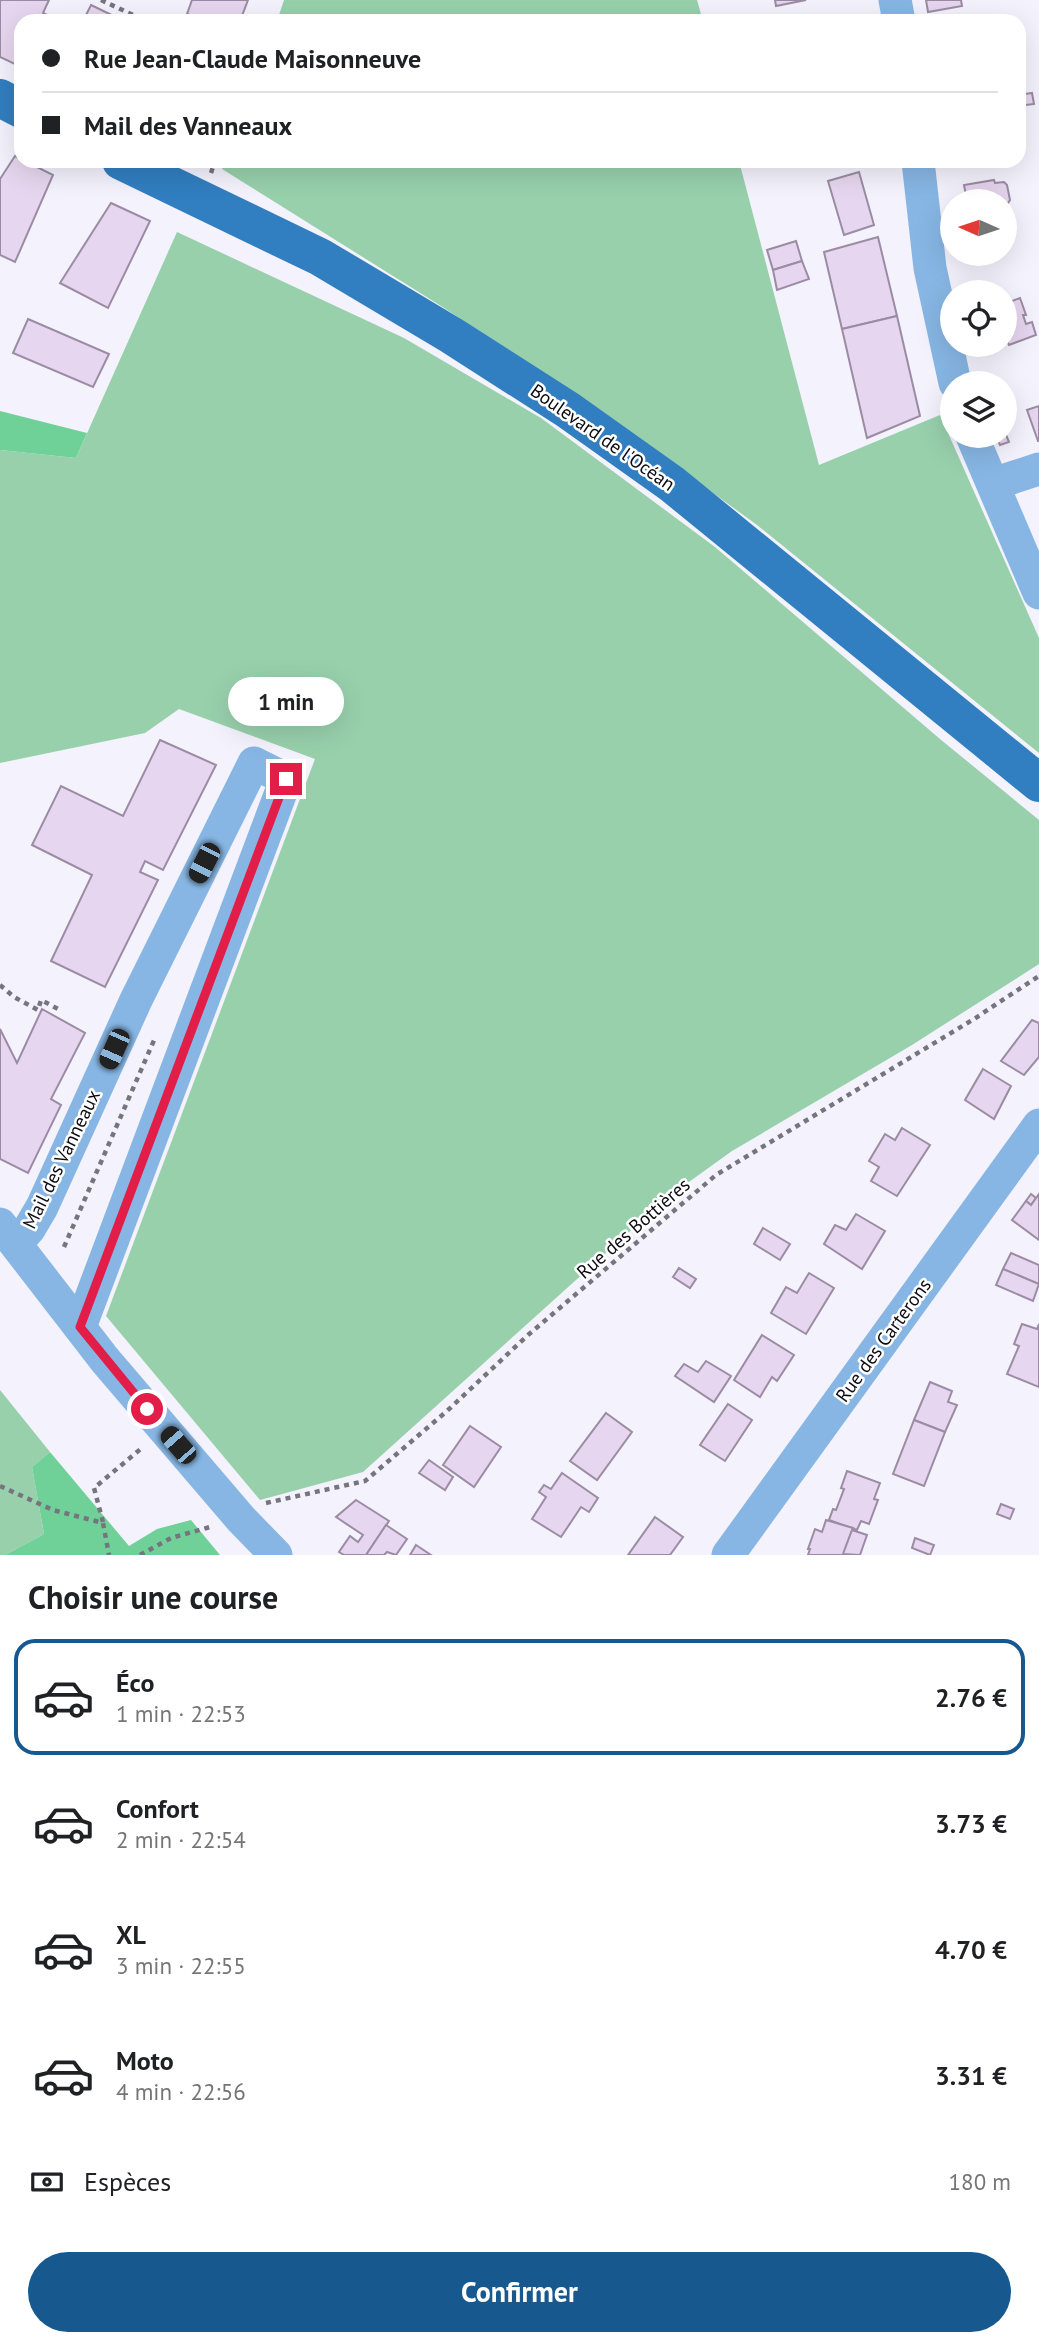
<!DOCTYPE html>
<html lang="fr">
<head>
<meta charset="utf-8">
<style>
  :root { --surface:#fff; --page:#f2f2f2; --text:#202124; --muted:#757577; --line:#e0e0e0; --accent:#17588e }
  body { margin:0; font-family:"PT Sans",sans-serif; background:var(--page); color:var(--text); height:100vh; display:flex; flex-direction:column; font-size:26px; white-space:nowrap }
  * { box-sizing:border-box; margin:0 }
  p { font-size:23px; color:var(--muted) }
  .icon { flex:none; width:38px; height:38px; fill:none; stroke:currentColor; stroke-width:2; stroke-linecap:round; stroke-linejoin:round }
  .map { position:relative; height:1555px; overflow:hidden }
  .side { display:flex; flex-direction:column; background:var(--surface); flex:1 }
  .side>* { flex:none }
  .top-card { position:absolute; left:14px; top:14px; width:1012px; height:154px; border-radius:21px; box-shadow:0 7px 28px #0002; display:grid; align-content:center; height:154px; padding:0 28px; background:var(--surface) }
  .needle { width:46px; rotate:273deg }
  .controls { position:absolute; left:940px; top:189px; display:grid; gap:14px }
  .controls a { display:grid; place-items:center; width:77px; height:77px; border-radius:50%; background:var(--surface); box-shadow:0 7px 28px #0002; font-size:35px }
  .end { position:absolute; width:32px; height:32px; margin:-16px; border:9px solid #e11d48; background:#fff; box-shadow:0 0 0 4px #fff }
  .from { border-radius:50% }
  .bubble { position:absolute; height:49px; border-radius:24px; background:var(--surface); box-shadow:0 7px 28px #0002; font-size:23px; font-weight:600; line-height:49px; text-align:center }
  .car { position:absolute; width:21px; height:42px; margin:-21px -10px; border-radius:9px; box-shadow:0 0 5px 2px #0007; background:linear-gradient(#222 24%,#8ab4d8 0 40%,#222 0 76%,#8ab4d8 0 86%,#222 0) }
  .top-card b { display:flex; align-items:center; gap:24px; height:66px; font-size:26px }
  .top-card b+b { border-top:2px solid var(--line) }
  .top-card i { width:18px; height:18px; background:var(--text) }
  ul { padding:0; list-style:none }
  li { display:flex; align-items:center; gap:21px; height:116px; margin:0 14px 10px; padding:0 14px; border:4px solid transparent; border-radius:21px }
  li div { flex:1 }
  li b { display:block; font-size:26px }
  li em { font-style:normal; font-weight:600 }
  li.on { border-color:var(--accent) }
  li>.icon { width:63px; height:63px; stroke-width:1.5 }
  h2 { padding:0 28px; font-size:32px; line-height:84px }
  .pay { display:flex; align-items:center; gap:18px; height:77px; padding:0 28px; font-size:26px }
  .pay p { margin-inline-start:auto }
  .action { display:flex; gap:14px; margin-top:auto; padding:14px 28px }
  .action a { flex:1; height:80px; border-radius:42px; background:var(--accent); color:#fff; font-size:28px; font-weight:600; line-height:80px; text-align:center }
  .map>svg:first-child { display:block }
  .green { fill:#98d0ac }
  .forest { fill:#70d198 }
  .building { fill:#e6d6ef; stroke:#9b8ca4; stroke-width:2 }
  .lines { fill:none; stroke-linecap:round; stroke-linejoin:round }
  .path { stroke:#76757f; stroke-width:4.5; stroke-dasharray:5 5; stroke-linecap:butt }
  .minor { stroke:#87b6e4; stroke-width:33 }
  .major { stroke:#317ec0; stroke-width:38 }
  .route { stroke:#e11d48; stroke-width:9 }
  .labels { text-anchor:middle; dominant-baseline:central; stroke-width:5; stroke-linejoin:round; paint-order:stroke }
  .street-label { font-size:19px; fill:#0c0a13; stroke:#fff }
</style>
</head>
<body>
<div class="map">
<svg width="1039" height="1555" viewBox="0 0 1039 1555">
  <rect width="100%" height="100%" fill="#f3f2fd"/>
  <g class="green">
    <path d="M284 0H697L703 21H277Z"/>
    <path d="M225 161H739L819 465 940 415 1039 638V753L757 525 584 399 441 306 222 169Z"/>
    <path d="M177 232 404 338 541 418 715 547 940 739 1039 820V964L912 1045 732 1151 668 1197 363 1472 260 1500 106 1316 315 759 179 709 145 733 0 763V450L76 458Z"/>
    <path d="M0 1390 50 1452 32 1467 44 1534 5 1555H0Z"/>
  </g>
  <g class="forest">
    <path d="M0 411 87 433 76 458 0 450Z"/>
    <path d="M50 1452 129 1546 157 1529 191 1520 220 1555H5L44 1534 32 1467Z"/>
  </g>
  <g class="building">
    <path d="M0 0H49L43 13 60 21H21V67L0 57Z"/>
    <path d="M192 0H248L240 21H209L187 14Z"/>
    <path d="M775 0H806L776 6Z"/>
    <path d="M926 0H961L962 6 928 12Z"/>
    <path d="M91 5 124 21H83Z"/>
    <path d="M1032 93 1034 104 1018 106V95Z"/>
    <path d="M15 156 53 175 15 262 0 255V179Z"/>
    <path d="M859 172 874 225 844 235 828 181Z"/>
    <path d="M994 180 995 183 1004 182 1007 185 1010 200 1008 203 1004 204V201H967L964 185Z"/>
    <path d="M111 203 150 221 108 308 60 283Z"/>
    <path d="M878 237 897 316 842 329 824 252Z"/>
    <path d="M796 241 802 261 773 270 767 250Z"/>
    <path d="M802 261 809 279 777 290 773 270Z"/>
    <path d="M1020 298 1026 315H1023L1026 324 1032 322 1036 335 1009 345 1004 334V304Z"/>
    <path d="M897 316 920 416 867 438 842 329Z"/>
    <path d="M28 319 109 354 93 387 13 353Z"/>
    <path d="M1039 406V441H1038L1027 410Z"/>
    <path d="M1004 430 1009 442 1000 445 996 436H1004Z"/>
    <path d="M160 740 216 765 163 870 145 861 140 872 158 880 105 987 51 961 92 875 32 845 61 786 123 816Z"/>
    <path d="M42 1009 85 1033 51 1099 61 1105 28 1173 0 1159V1029L17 1063Z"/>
    <path d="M1032 1020 1039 1023V1057L1024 1075 1001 1061Z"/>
    <path d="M983 1069 1011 1086 994 1119 965 1100Z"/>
    <path d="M902 1128 930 1145 897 1196 871 1181 879 1167 869 1161 885 1134 895 1140Z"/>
    <path d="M1031 1194 1036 1198 1031 1205 1026 1201Z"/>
    <path d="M1039 1194V1240L1012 1220 1026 1201 1031 1205Z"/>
    <path d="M856 1214 885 1231 862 1269 824 1244 835 1225 846 1230Z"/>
    <path d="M763 1228 790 1244 780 1260 754 1244Z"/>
    <path d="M1011 1253 1039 1265V1284L1003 1269Z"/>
    <path d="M679 1268 696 1279 690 1288 673 1277Z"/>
    <path d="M1003 1269 1039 1284 1033 1301 996 1285Z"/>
    <path d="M809 1273 834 1288 806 1334 771 1313 786 1287 797 1293Z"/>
    <path d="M1022 1324 1037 1329 1039 1324V1387L1007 1374 1019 1346 1014 1344Z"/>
    <path d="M762 1335 794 1355 777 1381 772 1377 760 1397 734 1380Z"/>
    <path d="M706 1361 731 1376 714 1402 675 1376 684 1364 698 1372Z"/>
    <path d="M930 1382 952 1391 948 1402 957 1405 945 1432 914 1420Z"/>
    <path d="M728 1404 752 1420 725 1461 700 1445Z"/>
    <path d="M606 1413 632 1432 597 1480 570 1461Z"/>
    <path d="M914 1420 945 1432 924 1486 893 1474Z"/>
    <path d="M470 1426 501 1447 474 1487 443 1465Z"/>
    <path d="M429 1460 453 1477 445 1490 419 1473Z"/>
    <path d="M847 1471 880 1483 874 1499 878 1500 869 1524 861 1521 857 1530 829 1520 833 1509 836 1510 844 1489 841 1488Z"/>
    <path d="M562 1473 598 1498 589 1512 581 1507 561 1537 532 1519 546 1497 539 1492 544 1485 551 1489Z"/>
    <path d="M356 1500 389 1521 366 1555H344L339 1552 350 1536 358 1542 363 1535 336 1517Z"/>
    <path d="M1001 1504 1014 1509 1010 1519 997 1514Z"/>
    <path d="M655 1517 683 1537 670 1555H628Z"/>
    <path d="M826 1520 853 1528 843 1555H808L810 1549H808L815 1529 822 1532Z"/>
    <path d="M386 1525 407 1539 396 1555 387 1552 384 1555H366Z"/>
    <path d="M852 1530 867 1535 860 1555 843 1554Z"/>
    <path d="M915 1538 934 1545 930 1555 912 1548Z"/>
    <path d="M416 1545 431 1555H410Z"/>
  </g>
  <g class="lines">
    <g class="path">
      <path d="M101 0 146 21"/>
      <path d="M211 173 215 161"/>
      <path d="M0 985 14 997 38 1010 41 1000 62 1011"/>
      <path d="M64 1247 155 1038"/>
      <path d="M0 1486 53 1510 103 1523 109 1555"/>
      <path d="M266 1503 365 1481 447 1411 528 1335 716 1175 974 1019 1039 976"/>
      <path d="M103 1522 94 1488 143 1447"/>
      <path d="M140 1555 171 1538 210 1527"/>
    </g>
    <g class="minor">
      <path d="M895 0 899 21"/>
      <path d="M918 161 930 268 955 383"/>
      <path d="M972 436 1039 593"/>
      <path d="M993 484 1039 469"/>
      <path d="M0 1224 105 1360 241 1519 276 1555"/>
      <path d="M16 1244 29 1229 42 1207 136 1000 254 763 286 779 80 1327"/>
      <path d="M728 1555 1039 1125"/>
    </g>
    <g class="major">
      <path d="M0 98 21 109"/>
      <path d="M121 161 320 257 451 335 568 410 672 484 1039 783"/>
    </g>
  </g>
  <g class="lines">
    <path class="route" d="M147 1409 80 1327 286 779"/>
  </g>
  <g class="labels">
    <g class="street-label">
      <text transform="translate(603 437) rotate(35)">Boulevard de l'Océan</text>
      <text transform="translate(61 1159) rotate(-64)">Mail des Vanneaux</text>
      <text transform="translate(633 1228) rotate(-41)">Rue des Bottières</text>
      <text transform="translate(883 1340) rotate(-54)">Rue des Carterons</text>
    </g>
  </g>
</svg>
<div class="controls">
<a><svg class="needle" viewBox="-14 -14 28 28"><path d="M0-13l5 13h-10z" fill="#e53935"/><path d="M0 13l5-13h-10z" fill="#757577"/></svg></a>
<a><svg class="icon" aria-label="locate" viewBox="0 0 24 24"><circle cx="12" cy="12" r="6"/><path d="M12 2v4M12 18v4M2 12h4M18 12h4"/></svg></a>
<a><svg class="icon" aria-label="layers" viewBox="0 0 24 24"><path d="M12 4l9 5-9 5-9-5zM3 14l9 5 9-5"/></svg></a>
</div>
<i class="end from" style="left:147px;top:1409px"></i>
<i class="end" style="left:286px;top:779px"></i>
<div class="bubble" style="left:228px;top:677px;width:116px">1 min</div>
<i class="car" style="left:204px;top:863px;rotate:207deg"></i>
<i class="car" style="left:114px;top:1049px;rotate:204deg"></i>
<i class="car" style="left:178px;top:1445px;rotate:319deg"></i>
<div class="top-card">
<b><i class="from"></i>Rue Jean-Claude Maisonneuve</b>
<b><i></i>Mail des Vanneaux</b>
</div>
</div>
<section class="side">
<h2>Choisir une course</h2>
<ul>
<li class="on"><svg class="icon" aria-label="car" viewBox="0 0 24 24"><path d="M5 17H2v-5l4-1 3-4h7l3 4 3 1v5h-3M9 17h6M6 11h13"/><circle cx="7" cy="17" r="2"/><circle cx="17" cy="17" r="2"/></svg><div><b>Éco</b><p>1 min · 22:53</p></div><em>2.76 €</em></li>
<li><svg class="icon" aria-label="car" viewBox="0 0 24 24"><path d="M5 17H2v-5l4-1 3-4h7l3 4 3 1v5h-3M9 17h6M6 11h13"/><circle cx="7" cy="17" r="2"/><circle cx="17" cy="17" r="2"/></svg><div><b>Confort</b><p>2 min · 22:54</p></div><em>3.73 €</em></li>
<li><svg class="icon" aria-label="car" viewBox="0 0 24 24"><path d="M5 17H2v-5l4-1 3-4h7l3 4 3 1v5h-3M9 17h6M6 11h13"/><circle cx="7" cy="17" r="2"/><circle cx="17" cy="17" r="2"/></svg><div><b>XL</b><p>3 min · 22:55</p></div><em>4.70 €</em></li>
<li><svg class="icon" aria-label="car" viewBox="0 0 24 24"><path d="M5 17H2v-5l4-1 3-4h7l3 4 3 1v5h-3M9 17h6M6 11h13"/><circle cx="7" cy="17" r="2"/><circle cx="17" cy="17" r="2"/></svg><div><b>Moto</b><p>4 min · 22:56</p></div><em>3.31 €</em></li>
</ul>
<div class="pay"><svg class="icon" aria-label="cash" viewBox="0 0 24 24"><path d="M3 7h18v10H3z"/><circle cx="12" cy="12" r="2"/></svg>Espèces<p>180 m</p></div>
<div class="action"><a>Confirmer</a></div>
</section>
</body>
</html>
